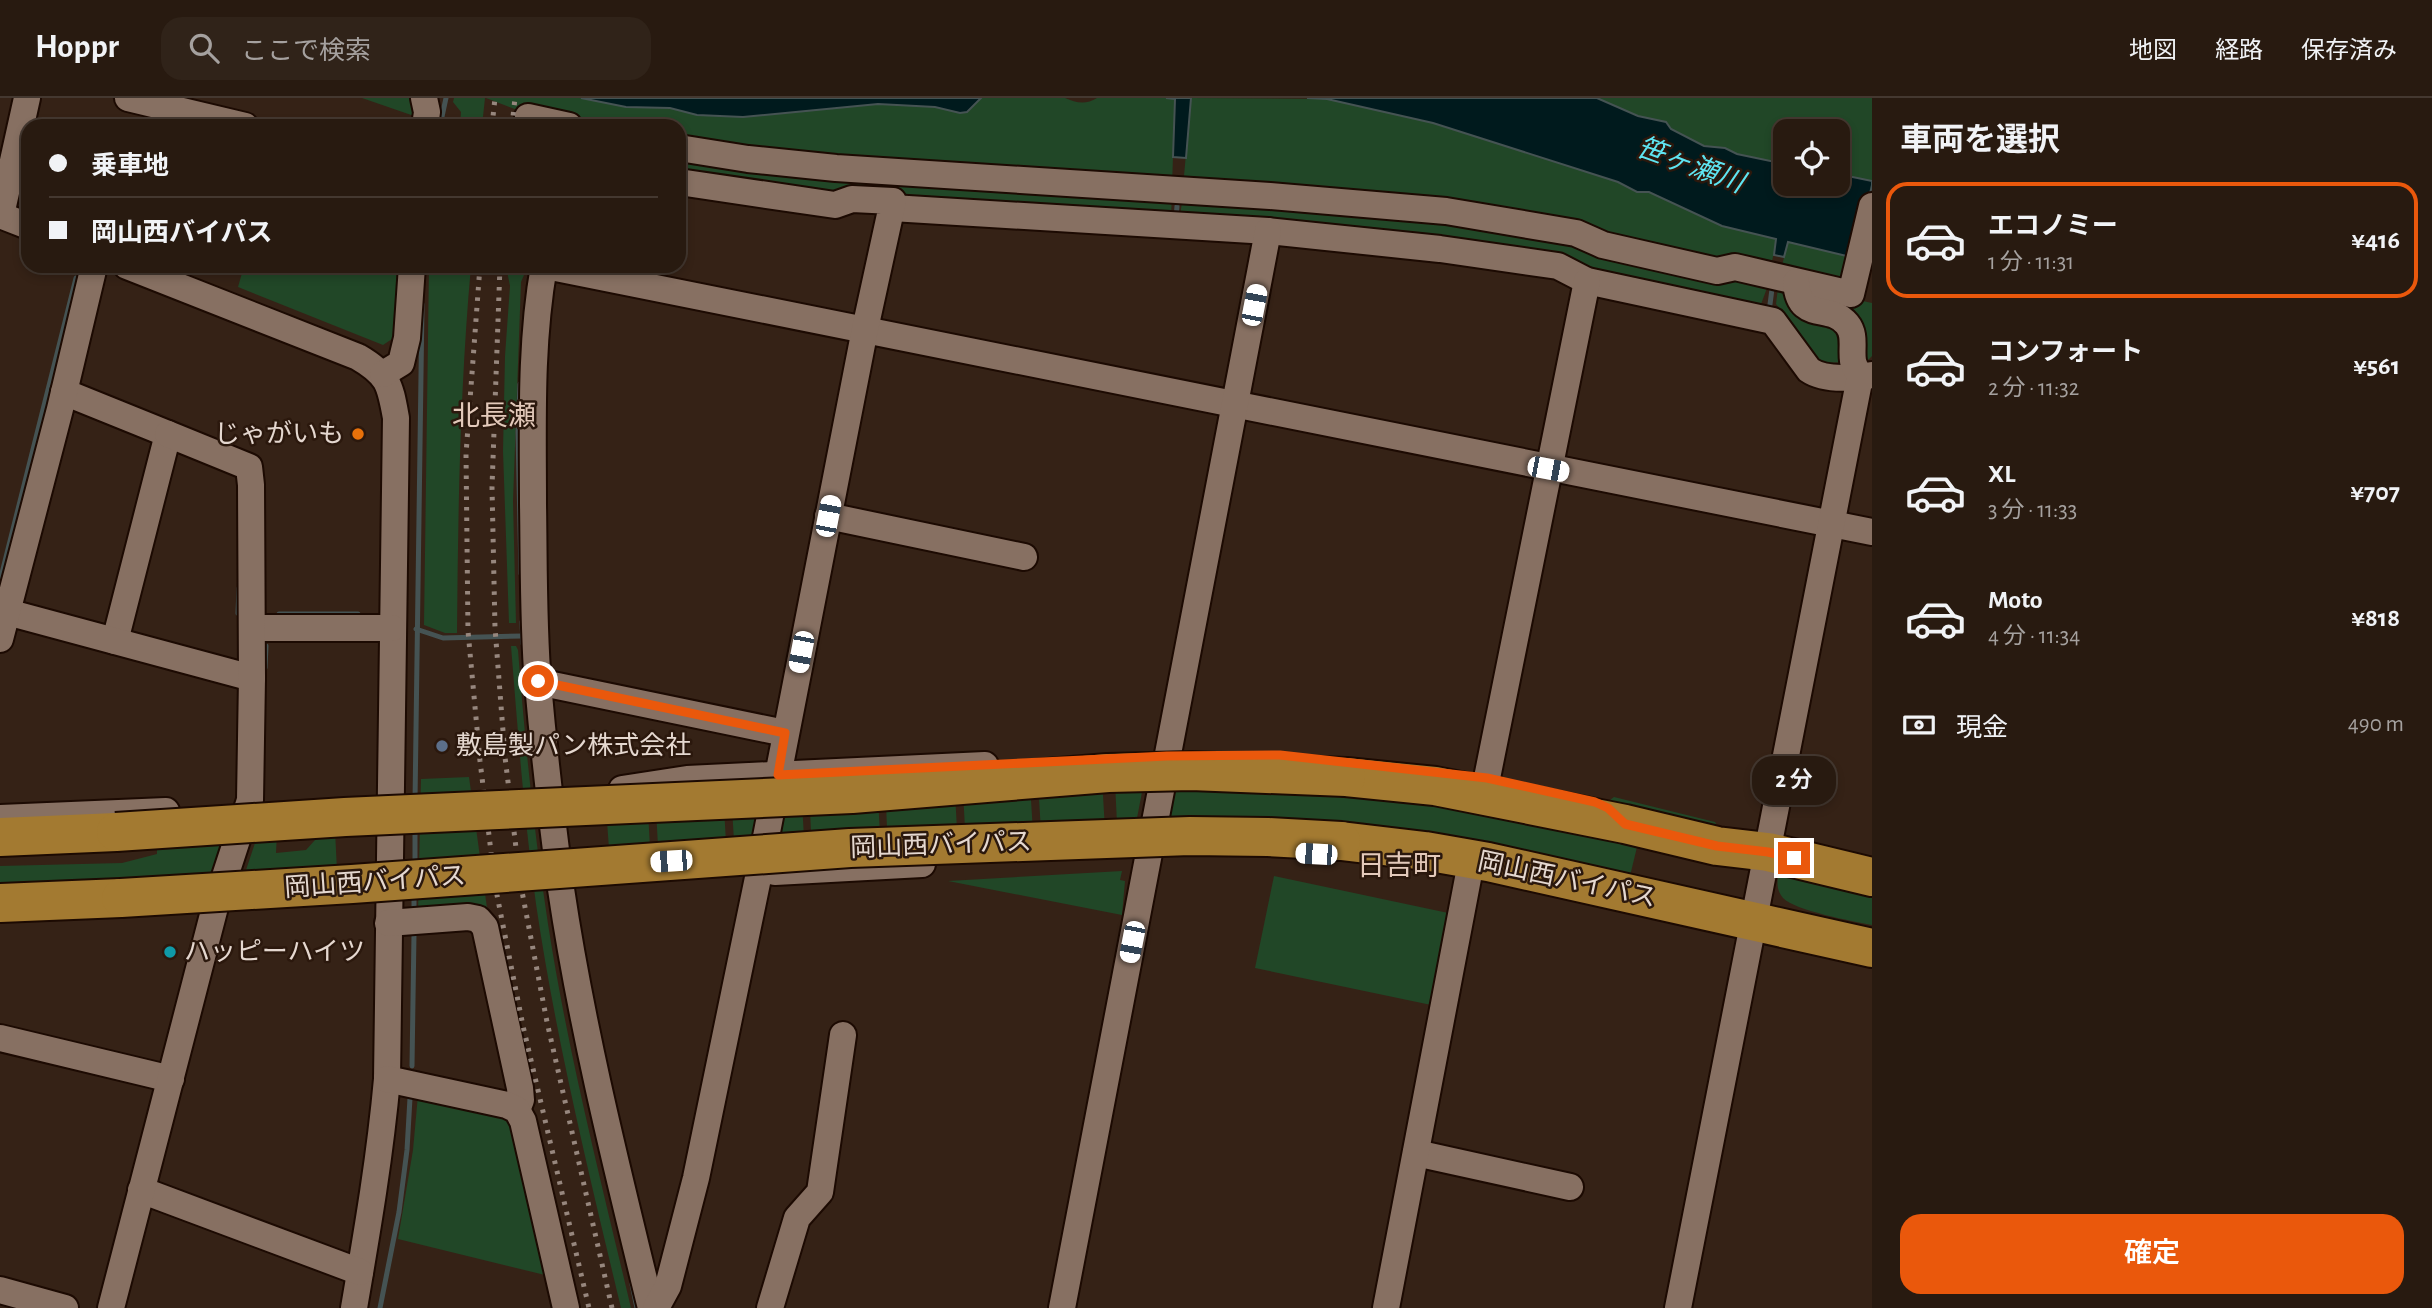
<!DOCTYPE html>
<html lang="ja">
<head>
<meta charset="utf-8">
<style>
  :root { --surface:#281a10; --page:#302319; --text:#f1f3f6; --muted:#a5a19f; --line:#443830; --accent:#ea580c }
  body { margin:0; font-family:"Alegreya Sans","Noto Sans JP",sans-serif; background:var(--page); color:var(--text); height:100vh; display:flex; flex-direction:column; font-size:26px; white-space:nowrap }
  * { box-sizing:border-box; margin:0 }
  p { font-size:23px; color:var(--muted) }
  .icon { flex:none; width:38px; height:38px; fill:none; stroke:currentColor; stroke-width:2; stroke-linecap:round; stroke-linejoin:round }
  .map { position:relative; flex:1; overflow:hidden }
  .side { display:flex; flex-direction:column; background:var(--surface); width:560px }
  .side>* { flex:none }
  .guide { position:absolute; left:21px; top:21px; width:665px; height:154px; border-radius:21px; box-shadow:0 4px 10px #0003,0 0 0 2px var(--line); display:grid; align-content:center; height:154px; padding:0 28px; background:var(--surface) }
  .controls { position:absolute; left:1773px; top:21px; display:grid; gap:14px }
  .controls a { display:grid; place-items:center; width:77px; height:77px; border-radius:14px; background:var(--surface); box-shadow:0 4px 10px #0003,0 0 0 2px var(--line); font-size:35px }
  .end { position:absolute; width:32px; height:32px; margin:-16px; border:9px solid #ea580c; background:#fff; box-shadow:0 0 0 4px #fff }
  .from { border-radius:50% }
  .bubble { position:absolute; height:49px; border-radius:21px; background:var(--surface); box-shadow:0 4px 10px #0003,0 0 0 2px var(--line); font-size:23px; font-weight:600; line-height:49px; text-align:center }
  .car { position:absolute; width:21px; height:42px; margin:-21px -10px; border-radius:9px; box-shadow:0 0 5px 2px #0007; background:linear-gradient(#fff 24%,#345 0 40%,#fff 0 76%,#345 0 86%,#fff 0) }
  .guide b { display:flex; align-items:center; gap:24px; height:66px; font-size:26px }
  .guide b+b { border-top:2px solid var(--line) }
  .guide i { width:18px; height:18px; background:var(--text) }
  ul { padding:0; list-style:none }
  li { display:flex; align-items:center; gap:21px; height:116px; margin:0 14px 10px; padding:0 14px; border:4px solid transparent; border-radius:21px }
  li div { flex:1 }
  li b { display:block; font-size:26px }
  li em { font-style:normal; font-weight:600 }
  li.current { border-color:var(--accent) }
  li>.icon { width:63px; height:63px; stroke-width:1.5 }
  h2 { padding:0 28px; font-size:32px; line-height:84px }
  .pay { display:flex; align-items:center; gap:18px; height:77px; padding:0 28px; font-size:26px }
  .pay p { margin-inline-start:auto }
  .button { display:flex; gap:14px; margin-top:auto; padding:14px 28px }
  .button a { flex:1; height:80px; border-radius:21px; background:var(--accent); color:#fff; font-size:28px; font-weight:600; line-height:80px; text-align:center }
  header { display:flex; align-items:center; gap:42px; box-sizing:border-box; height:98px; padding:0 35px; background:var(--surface); border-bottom:2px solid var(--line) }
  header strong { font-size:33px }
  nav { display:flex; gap:38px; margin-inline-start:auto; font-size:24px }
  .search { width:490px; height:63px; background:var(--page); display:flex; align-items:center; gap:18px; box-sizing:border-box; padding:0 24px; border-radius:21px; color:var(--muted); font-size:26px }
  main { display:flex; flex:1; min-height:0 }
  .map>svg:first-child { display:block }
  .green { fill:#214727; fill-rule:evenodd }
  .water { fill:#001a1d; stroke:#455353; stroke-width:2 }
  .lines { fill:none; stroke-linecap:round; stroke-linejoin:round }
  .stream { stroke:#455353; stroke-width:5 }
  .minor-casing { stroke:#1c0a02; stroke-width:30 }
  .highway-casing { stroke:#1c0a02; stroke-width:42 }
  .minor { stroke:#877062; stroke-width:26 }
  .highway { stroke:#a37a31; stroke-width:38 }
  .rail { stroke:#97877e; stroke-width:5; stroke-dasharray:3.5 7; stroke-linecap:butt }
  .highway-bridge-casing { stroke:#1c0a02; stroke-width:42; stroke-linecap:butt }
  .highway-bridge { stroke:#a37a31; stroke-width:38 }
  .route { stroke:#ea580c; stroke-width:9 }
  .food-dot { fill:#e8710a; stroke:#2b180d; stroke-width:2.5 }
  .service-dot { fill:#5c6f8a; stroke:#2b180d; stroke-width:2.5 }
  .culture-dot { fill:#0f9aa8; stroke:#2b180d; stroke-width:2.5 }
  .labels { text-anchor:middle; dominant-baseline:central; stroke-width:5; stroke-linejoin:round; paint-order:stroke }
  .poi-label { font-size:26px; fill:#e5d8d0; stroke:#2b180d; text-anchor:start }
  .street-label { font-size:26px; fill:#e5d8d0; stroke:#2b180d }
  .water-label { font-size:28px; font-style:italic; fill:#5ee4f1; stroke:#2b180d }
  .neighbourhood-label { font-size:28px; fill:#e3c9ba; stroke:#2b180d }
</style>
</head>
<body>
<header>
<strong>Hoppr</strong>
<div class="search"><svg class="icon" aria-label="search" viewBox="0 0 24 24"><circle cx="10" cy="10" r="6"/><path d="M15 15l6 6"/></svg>ここで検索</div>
<nav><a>地図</a><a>経路</a><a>保存済み</a></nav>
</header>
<main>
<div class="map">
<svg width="1872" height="1210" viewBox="0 0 1872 1210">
  <rect width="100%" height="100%" fill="#352216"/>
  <g class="green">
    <path d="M362 0H413L417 19Z"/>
    <path d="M454 0H485L482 28H460L461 14 453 4Z"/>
    <path d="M486 0H581L626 9 670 10 697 17 743 19 878 6 935 9 960 15 968 14 981 0H1065C1076 5 1086 7 1097 0H1175L1172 88 679 46V28H590L520 13Z"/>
    <path d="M1191 0 1327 1 1433 25 1618 84 1637 94H1649L1722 128 1777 141 1770 172 1604 143 1183 89Z"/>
    <path d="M1597 0H1872V83L1838 76V33H1785V66L1737 56 1725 50 1704 48 1671 31 1666 24 1638 18Z"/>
    <path d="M679 54 1172 97 1171 118 836 95 679 75Z"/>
    <path d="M1183 97 1575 139 1767 190 1760 209 1180 118Z"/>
    <path d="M1788 144 1855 160 1848 191 1780 175Z"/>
    <path d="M244 168H402L395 239 383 247 238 189Z"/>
    <path d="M429 168H471C460 290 458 412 457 535H445L424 527Z"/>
    <path d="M506 168 524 177 521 184 513 403 516 525H509L503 353 505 258 510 188Z"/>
    <path d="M1779 182 1838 225 1848 264 1820 265 1776 206Z"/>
    <path d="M1802 190 1872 205V258L1866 264 1856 238Z"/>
    <path d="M511 548H516L518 552C525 644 534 735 548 826 568 955 601 1083 631 1210H621C589 1076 556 942 536 806 524 720 518 634 511 548Z"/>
    <path d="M1148 663 1132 746H1118L1114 664Z"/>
    <path d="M1101 664 1106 748 894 762 784 767 774 761 772 750 785 690 788 686 798 682ZM1037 669 1042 749 1034 750 1029 670ZM962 674 966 750 958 751 954 675ZM877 682H885L888 754H881ZM801 687H809L812 757H805Z"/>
    <path d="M1176 665H1230L1577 733 1637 749 1630 778 1161 746Z"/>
    <path d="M469 679 487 810 418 815 421 681Z"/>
    <path d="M765 683 749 763 611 778 605 696ZM723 692H731L735 761 727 762ZM655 693 659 767 651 768 647 694Z"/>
    <path d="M1614 699 1715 724 1721 734 1618 707 1610 702Z"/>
    <path d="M334 712 338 793 236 802 265 715 278 714 276 755 306 752 315 742V735Z"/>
    <path d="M235 718 206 802 0 793V768L122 765 157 756V749Z"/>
    <path d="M1122 773 1120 782 1125 783 1122 817 948 783Z"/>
    <path d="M1779 774 1872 796V827C1852 823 1796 813 1783 800 1776 792 1777 783 1779 774Z"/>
    <path d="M1274 778 1453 816 1436 908 1255 870Z"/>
    <path d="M418 997 509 1020 549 1178 398 1141 413 1052Z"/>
  </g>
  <g class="water">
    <path d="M581 0H981L967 14 960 15 935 9 878 6 743 19 697 17 670 10 626 9Z"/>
    <path d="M1166 0H1191L1186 60 1173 59 1175 1Z"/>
    <path d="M1307 0H1597L1638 18 1666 24 1671 31 1704 48 1725 50 1737 56 1785 66V86H1838V76L1872 83V87L1855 160 1788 144 1784 159 1774 157 1776 141 1722 128 1649 94H1637L1618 84 1433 25 1327 1Z"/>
  </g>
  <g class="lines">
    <g class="stream">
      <path d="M440 28 446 0"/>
      <path d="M20 95 28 99"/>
      <path d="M1176 121 1177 108"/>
      <path d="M1769 214 1772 191"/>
      <path d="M520 286 518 334 521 476"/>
      <path d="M0 483 76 180"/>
      <path d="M238 515 239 490"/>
      <path d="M279 516H358"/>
      <path d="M522 524 523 546"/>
      <path d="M416 531 443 540 522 538"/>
      <path d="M265 570 266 548"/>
      <path d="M415 703 422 206"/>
      <path d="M415 766V731"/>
      <path d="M414 815V794"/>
      <path d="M412 968 414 836"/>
      <path d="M632 1186 637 1210"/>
      <path d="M380 1210 399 1114 407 1052 410 1000"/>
    </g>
    <defs>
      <g id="minor">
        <path d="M128 0 245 28"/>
        <path d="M424 0 427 14 425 28"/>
        <path d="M528 19 569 28"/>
        <path d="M679 50 748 61 836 70 1270 98 1446 113 1576 135 1603 147 1717 173 1735 169 1851 196 1872 108"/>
        <path d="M892 110 1268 133 1440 151 1558 168 1587 183 1773 223 1809 272C1825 283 1854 280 1872 277"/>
        <path d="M0 117 28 128"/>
        <path d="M1 117 27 0"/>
        <path d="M127 168 358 259C389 277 390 287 396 320L387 981C380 1059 367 1134 354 1210"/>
        <path d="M544 168C530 246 533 326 533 406 534 465 533 526 538 586 544 654 552 723 561 791 582 932 617 1071 651 1210"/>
        <path d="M546 168 1872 434"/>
        <path d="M383 276 401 265 407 240 412 168"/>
        <path d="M64 294 168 336 115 543"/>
        <path d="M828 418 1024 459"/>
        <path d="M7 514 252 580"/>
        <path d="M252 530H392"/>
        <path d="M0 541 60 311 94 168"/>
        <path d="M538 584 785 635"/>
        <path d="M1487 680 1587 183"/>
        <path d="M622 691 687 681 985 667"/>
        <path d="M0 720 166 713"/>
        <path d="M775 774 922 766"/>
        <path d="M388 825 468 819 478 821 485 829 520 990 521 1002 517 1012"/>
        <path d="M0 940 171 981"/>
        <path d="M387 981 507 1007 517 1012 523 1023 566 1210"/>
        <path d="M1416 1055 1570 1089"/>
        <path d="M141 1092 360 1174"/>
        <path d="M0 1192 65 1210"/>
        <path d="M111 1210 215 809 250 702 252 580 251 387 249 369 168 336"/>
        <path d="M656 1210 668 1188 696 1080 759 775 865 231 893 103 852 101 835 107 679 84"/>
        <path d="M770 1210 797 1120 820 1094 843 937"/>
        <path d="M1062 1210 1268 133"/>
        <path d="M1386 1210 1469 775"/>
        <path d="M1678 1210 1860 279C1858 274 1854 269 1853 263 1851 250 1856 237 1847 226 1829 204 1799 226 1796 184"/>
      </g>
      <g id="highway">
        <path d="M1346 679 1435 688 1625 726 1717 748 1768 754 1872 779"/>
        <path d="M0 739 116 734"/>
        <path d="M1341 743 1425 753 1488 764 1872 850"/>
        <path d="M0 805 121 800"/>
      </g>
    </defs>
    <use href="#minor" class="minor-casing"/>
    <use href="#highway" class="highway-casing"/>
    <use href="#minor" class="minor"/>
    <use href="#highway" class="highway"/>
    <g class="rail">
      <path d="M492 28 495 0"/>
      <path d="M512 28 515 0"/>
      <path d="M480 168 466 356 468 533 480 663 495 787 523 928 589 1210"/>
      <path d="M500 168 492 389 495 530 505 659 520 783 547 924 612 1210"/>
    </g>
    <defs>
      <g id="highway-bridge">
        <path d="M116 734 345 719 852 696 1108 675 1191 673 1346 679"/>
        <path d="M121 800 352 786 850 750 1190 738 1268 739 1341 743"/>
      </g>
    </defs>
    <use href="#highway-bridge" class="highway-bridge-casing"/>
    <use href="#highway-bridge" class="highway-bridge"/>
  </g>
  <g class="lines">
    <path class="route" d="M538 583 785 635 778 677 1167 658 1280 657 1487 680 1595 704 1608 710 1625 726 1717 748 1768 754 1794 760"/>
  </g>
  <circle class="food-dot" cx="358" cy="336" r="7"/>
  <circle class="service-dot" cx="442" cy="648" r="7"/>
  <circle class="culture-dot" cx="170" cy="854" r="7"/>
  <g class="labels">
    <g class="poi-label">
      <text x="344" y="336" text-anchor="end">じゃがいも</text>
      <text x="456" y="648">敷島製パン株式会社</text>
      <text x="184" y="854">ハッピーハイツ</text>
    </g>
    <g class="street-label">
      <text transform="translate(941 747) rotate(-2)">岡山西バイパス</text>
      <text transform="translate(1567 782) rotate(12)">岡山西バイパス</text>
      <text transform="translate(375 784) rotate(-4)">岡山西バイパス</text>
    </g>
    <g class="water-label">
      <text transform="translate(1690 68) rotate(20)">笹ヶ瀬川</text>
    </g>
    <g class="neighbourhood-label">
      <text x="494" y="319">北長瀬</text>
      <text x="1399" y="769">日吉町</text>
    </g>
  </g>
</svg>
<div class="controls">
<a><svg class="icon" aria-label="locate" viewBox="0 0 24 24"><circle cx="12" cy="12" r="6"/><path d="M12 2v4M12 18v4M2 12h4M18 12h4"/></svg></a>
</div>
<i class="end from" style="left:538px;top:583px"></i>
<i class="end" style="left:1794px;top:760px"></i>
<div class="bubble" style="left:1752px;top:658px;width:84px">2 分</div>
<i class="car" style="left:1254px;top:207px;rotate:11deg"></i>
<i class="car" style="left:1548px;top:371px;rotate:101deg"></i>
<i class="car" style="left:828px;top:418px;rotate:11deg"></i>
<i class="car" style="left:801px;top:554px;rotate:191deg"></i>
<i class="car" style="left:1316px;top:756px;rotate:273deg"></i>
<i class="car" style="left:671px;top:763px;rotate:266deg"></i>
<i class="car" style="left:1132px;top:844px;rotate:191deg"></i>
<div class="guide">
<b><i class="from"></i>乗車地</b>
<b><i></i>岡山西バイパス</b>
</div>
</div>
<section class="side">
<h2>車両を選択</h2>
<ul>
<li class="current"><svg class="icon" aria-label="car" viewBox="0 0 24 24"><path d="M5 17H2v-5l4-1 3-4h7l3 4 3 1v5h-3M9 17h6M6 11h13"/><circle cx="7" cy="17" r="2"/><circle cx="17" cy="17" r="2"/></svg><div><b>エコノミー</b><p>1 分 · 11:31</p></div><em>¥416</em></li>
<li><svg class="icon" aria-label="car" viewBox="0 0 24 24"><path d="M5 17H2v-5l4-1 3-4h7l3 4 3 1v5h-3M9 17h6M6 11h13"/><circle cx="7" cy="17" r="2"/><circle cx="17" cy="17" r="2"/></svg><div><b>コンフォート</b><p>2 分 · 11:32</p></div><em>¥561</em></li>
<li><svg class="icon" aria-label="car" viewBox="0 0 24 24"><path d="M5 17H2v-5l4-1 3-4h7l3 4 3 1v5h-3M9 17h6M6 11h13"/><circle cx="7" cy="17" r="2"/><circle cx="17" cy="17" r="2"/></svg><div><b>XL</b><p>3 分 · 11:33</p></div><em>¥707</em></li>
<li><svg class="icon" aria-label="car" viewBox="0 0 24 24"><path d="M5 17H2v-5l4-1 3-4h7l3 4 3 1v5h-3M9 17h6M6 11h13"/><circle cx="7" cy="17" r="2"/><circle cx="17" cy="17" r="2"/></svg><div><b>Moto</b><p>4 分 · 11:34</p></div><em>¥818</em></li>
</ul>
<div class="pay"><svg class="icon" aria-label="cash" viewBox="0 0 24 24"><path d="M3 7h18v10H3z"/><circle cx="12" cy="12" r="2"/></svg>現金<p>490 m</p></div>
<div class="button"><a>確定</a></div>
</section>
</main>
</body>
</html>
